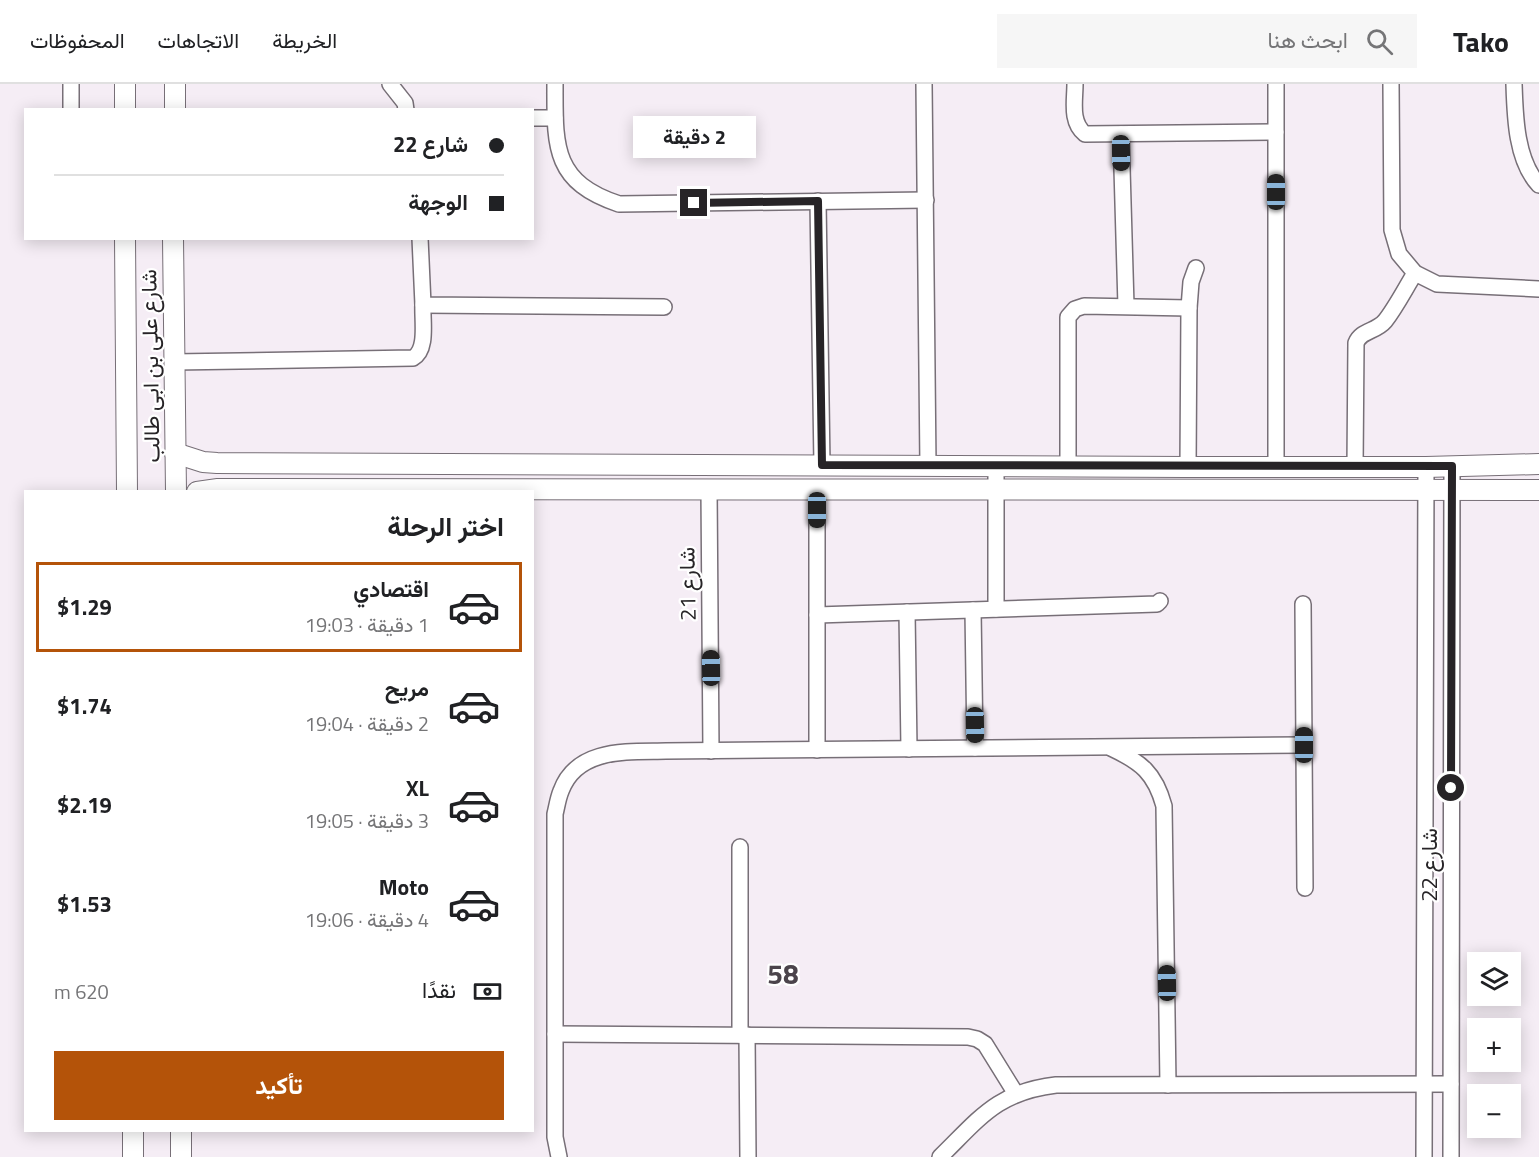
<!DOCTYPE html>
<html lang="ar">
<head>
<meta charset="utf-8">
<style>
  :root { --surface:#fff; --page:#f6f6f6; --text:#202124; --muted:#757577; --line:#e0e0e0; --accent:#b45309 }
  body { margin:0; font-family:"Titillium Web",Vazirmatn,sans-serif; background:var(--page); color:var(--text); direction:rtl; height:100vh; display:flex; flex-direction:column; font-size:22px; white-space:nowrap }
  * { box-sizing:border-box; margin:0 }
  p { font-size:20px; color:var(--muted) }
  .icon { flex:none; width:33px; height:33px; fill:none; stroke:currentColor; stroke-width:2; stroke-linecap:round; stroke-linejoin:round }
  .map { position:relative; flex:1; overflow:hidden; direction:ltr }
  .panel { position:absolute; left:24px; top:406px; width:510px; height:642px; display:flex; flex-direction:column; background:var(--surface); border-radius:0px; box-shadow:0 3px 15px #0003; direction:rtl }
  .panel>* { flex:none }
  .hud { position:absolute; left:24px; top:24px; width:510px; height:132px; border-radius:0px; box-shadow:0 3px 15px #0003; direction:rtl; display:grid; align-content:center; height:132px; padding:0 30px; background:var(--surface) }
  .tools { position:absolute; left:1467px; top:868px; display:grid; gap:12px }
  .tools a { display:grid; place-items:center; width:54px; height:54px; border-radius:0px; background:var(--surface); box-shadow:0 3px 15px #0003; font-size:30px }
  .end { position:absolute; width:27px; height:27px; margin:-14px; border:8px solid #272427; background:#fff; box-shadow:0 0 0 3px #fff }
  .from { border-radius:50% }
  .bubble { position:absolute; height:42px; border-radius:0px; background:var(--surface); box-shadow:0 3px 15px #0003; font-size:20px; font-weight:700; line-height:42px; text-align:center; direction:rtl }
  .car { position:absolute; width:18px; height:36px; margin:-18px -9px; border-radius:8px; box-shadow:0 0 4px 2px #0007; background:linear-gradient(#222 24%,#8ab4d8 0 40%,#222 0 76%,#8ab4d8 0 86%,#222 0) }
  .hud b { display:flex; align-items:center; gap:21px; height:57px; font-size:22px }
  .hud b+b { border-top:2px solid var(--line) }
  .hud i { width:15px; height:15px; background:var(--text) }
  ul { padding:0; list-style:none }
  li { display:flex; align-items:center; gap:18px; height:90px; margin:0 12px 9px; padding:0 18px; border:3px solid transparent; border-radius:0px }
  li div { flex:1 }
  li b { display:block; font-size:22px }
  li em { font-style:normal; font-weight:700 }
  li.current { border-color:var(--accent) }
  li>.icon { width:54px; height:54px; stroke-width:1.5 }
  h2 { padding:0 30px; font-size:27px; line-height:72px }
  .pay { display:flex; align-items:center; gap:15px; height:66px; padding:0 30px; font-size:22px }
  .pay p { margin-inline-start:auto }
  .action { display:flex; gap:12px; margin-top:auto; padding:12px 30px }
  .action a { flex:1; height:69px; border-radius:0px; background:var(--accent); color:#fff; font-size:24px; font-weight:700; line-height:69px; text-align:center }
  header { display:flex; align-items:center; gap:36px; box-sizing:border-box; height:84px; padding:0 30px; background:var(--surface); border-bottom:2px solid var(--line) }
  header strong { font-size:28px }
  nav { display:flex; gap:33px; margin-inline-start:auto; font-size:21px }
  .search { width:420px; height:54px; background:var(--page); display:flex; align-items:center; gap:15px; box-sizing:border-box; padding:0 21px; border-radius:0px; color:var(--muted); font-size:22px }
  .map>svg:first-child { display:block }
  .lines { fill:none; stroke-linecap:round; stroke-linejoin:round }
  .minor-casing { stroke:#776f77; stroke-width:18 }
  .tertiary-casing { stroke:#776f77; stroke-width:22 }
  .minor { stroke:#fff; stroke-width:15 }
  .tertiary { stroke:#fff; stroke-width:20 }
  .route { stroke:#272427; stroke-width:8 }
  .labels { text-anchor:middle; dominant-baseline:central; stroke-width:4.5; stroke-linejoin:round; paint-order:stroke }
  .street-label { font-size:22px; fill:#272427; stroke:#fff }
  .district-label { font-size:28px; font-weight:bold; fill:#4b444b; stroke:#fff }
</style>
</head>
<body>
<header>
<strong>Tako</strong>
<div class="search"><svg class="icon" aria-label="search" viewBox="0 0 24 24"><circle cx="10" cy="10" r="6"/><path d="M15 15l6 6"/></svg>ابحث هنا</div>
<nav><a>الخريطة</a><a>الاتجاهات</a><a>المحفوظات</a></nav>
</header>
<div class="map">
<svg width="1539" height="1073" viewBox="0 0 1539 1073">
  <rect width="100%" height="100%" fill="#f5edf5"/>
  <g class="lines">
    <defs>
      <g id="minor">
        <path d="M71 0V26"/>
        <path d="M390 0 405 19 406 26"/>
        <path d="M555 0C555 61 552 98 619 120L926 116"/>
        <path d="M924 0 928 382"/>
        <path d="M1075 0C1075 17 1070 38 1085 50L1276 48"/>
        <path d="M1276 0V383"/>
        <path d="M1391 0 1392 146 1399 170 1415 189 1437 200 1539 205"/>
        <path d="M1514 0C1515 32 1516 77 1539 101"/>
        <path d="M532 34H555"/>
        <path d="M1121 50 1126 222"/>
        <path d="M818 117 822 381"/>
        <path d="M420 154 423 221 664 223"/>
        <path d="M174 278 413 274C428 266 422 236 423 221"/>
        <path d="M996 382V525"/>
        <path d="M1068 382V233L1075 225 1084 222 1189 224"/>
        <path d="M1188 383 1189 224 1191 198 1196 184"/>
        <path d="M1355 383 1356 259C1361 246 1376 248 1385 237 1396 223 1405 205 1415 189"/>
        <path d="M709 405 711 667"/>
        <path d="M817 405V666"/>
        <path d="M1303 520 1305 804"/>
        <path d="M973 526 975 664"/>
        <path d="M907 528 909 665"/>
        <path d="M817 531 1157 520 1160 517"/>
        <path d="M1111 664C1141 678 1155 689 1164 722L1168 1001"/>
        <path d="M740 763V951"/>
        <path d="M555 950 968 953 977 955 985 960 1016 1010"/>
        <path d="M747 951 748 1073"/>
        <path d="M559 1073 555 1053V730C557 722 558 714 561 707 577 663 629 668 666 667L1304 661"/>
        <path d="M940 1073C980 1034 997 1008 1056 1001L1451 1000"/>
        <path d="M1424 1073 1426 383"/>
        <path d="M1451 1073 1452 382"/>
      </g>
      <g id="tertiary">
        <path d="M125 0V26"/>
        <path d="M175 26V0"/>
        <path d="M125 154 127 408"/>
        <path d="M173 154 176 408"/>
        <path d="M175 369 203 378 217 379 1188 383H1426L1539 380"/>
        <path d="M197 408 218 405 1539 406"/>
        <path d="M133 1047V1073"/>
        <path d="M181 1047V1073"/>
      </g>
    </defs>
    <use href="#minor" class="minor-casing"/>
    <use href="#tertiary" class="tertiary-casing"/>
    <use href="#minor" class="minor"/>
    <use href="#tertiary" class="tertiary"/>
  </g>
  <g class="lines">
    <path class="route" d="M694 119 818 117 822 381 1452 382 1451 704"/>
  </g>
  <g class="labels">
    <g class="street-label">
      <text transform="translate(150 282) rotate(-91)">شارع على بن ابى طالب</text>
      <text transform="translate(687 500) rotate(-91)">شارع 21</text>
      <text transform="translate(1429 781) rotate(-90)">شارع 22</text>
    </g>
    <g class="district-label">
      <text x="783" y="889">58</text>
    </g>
  </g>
</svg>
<div class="tools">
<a><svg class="icon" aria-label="layers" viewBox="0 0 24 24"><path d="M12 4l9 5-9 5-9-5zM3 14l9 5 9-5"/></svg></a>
<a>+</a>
<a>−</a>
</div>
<i class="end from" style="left:1451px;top:704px"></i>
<i class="end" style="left:694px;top:119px"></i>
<div class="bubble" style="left:633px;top:32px;width:123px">2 دقيقة</div>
<i class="car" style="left:1121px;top:69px;rotate:179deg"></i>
<i class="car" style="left:1276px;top:108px;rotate:0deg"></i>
<i class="car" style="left:817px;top:426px;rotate:180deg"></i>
<i class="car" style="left:711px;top:584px;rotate:359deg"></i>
<i class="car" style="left:975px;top:641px;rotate:179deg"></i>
<i class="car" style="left:1304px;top:661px;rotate:0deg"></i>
<i class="car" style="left:1167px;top:899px;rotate:359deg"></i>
<div class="hud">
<b><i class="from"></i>شارع 22</b>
<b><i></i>الوجهة</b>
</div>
<section class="panel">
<h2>اختر الرحلة</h2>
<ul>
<li class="current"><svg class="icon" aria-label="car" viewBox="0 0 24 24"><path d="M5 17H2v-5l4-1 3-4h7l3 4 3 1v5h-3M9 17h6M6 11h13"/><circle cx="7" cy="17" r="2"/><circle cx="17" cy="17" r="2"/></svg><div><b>اقتصادي</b><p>1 دقيقة · 19:03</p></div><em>$1.29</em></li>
<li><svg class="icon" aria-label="car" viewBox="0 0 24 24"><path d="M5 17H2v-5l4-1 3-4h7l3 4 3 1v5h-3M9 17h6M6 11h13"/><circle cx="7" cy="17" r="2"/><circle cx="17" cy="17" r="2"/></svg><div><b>مريح</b><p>2 دقيقة · 19:04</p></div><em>$1.74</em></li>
<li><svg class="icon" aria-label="car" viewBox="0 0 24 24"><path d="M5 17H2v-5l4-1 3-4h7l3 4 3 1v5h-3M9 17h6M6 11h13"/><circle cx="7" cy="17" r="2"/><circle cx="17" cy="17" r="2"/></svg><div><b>XL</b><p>3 دقيقة · 19:05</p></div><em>$2.19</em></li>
<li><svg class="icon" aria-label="car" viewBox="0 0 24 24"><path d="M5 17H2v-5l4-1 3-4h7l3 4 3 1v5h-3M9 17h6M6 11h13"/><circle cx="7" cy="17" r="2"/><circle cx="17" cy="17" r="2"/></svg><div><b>Moto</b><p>4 دقيقة · 19:06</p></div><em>$1.53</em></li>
</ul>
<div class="pay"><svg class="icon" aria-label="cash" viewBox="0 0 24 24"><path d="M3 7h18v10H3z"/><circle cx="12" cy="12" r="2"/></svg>نقدًا<p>620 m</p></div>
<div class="action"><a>تأكيد</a></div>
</section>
</div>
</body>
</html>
